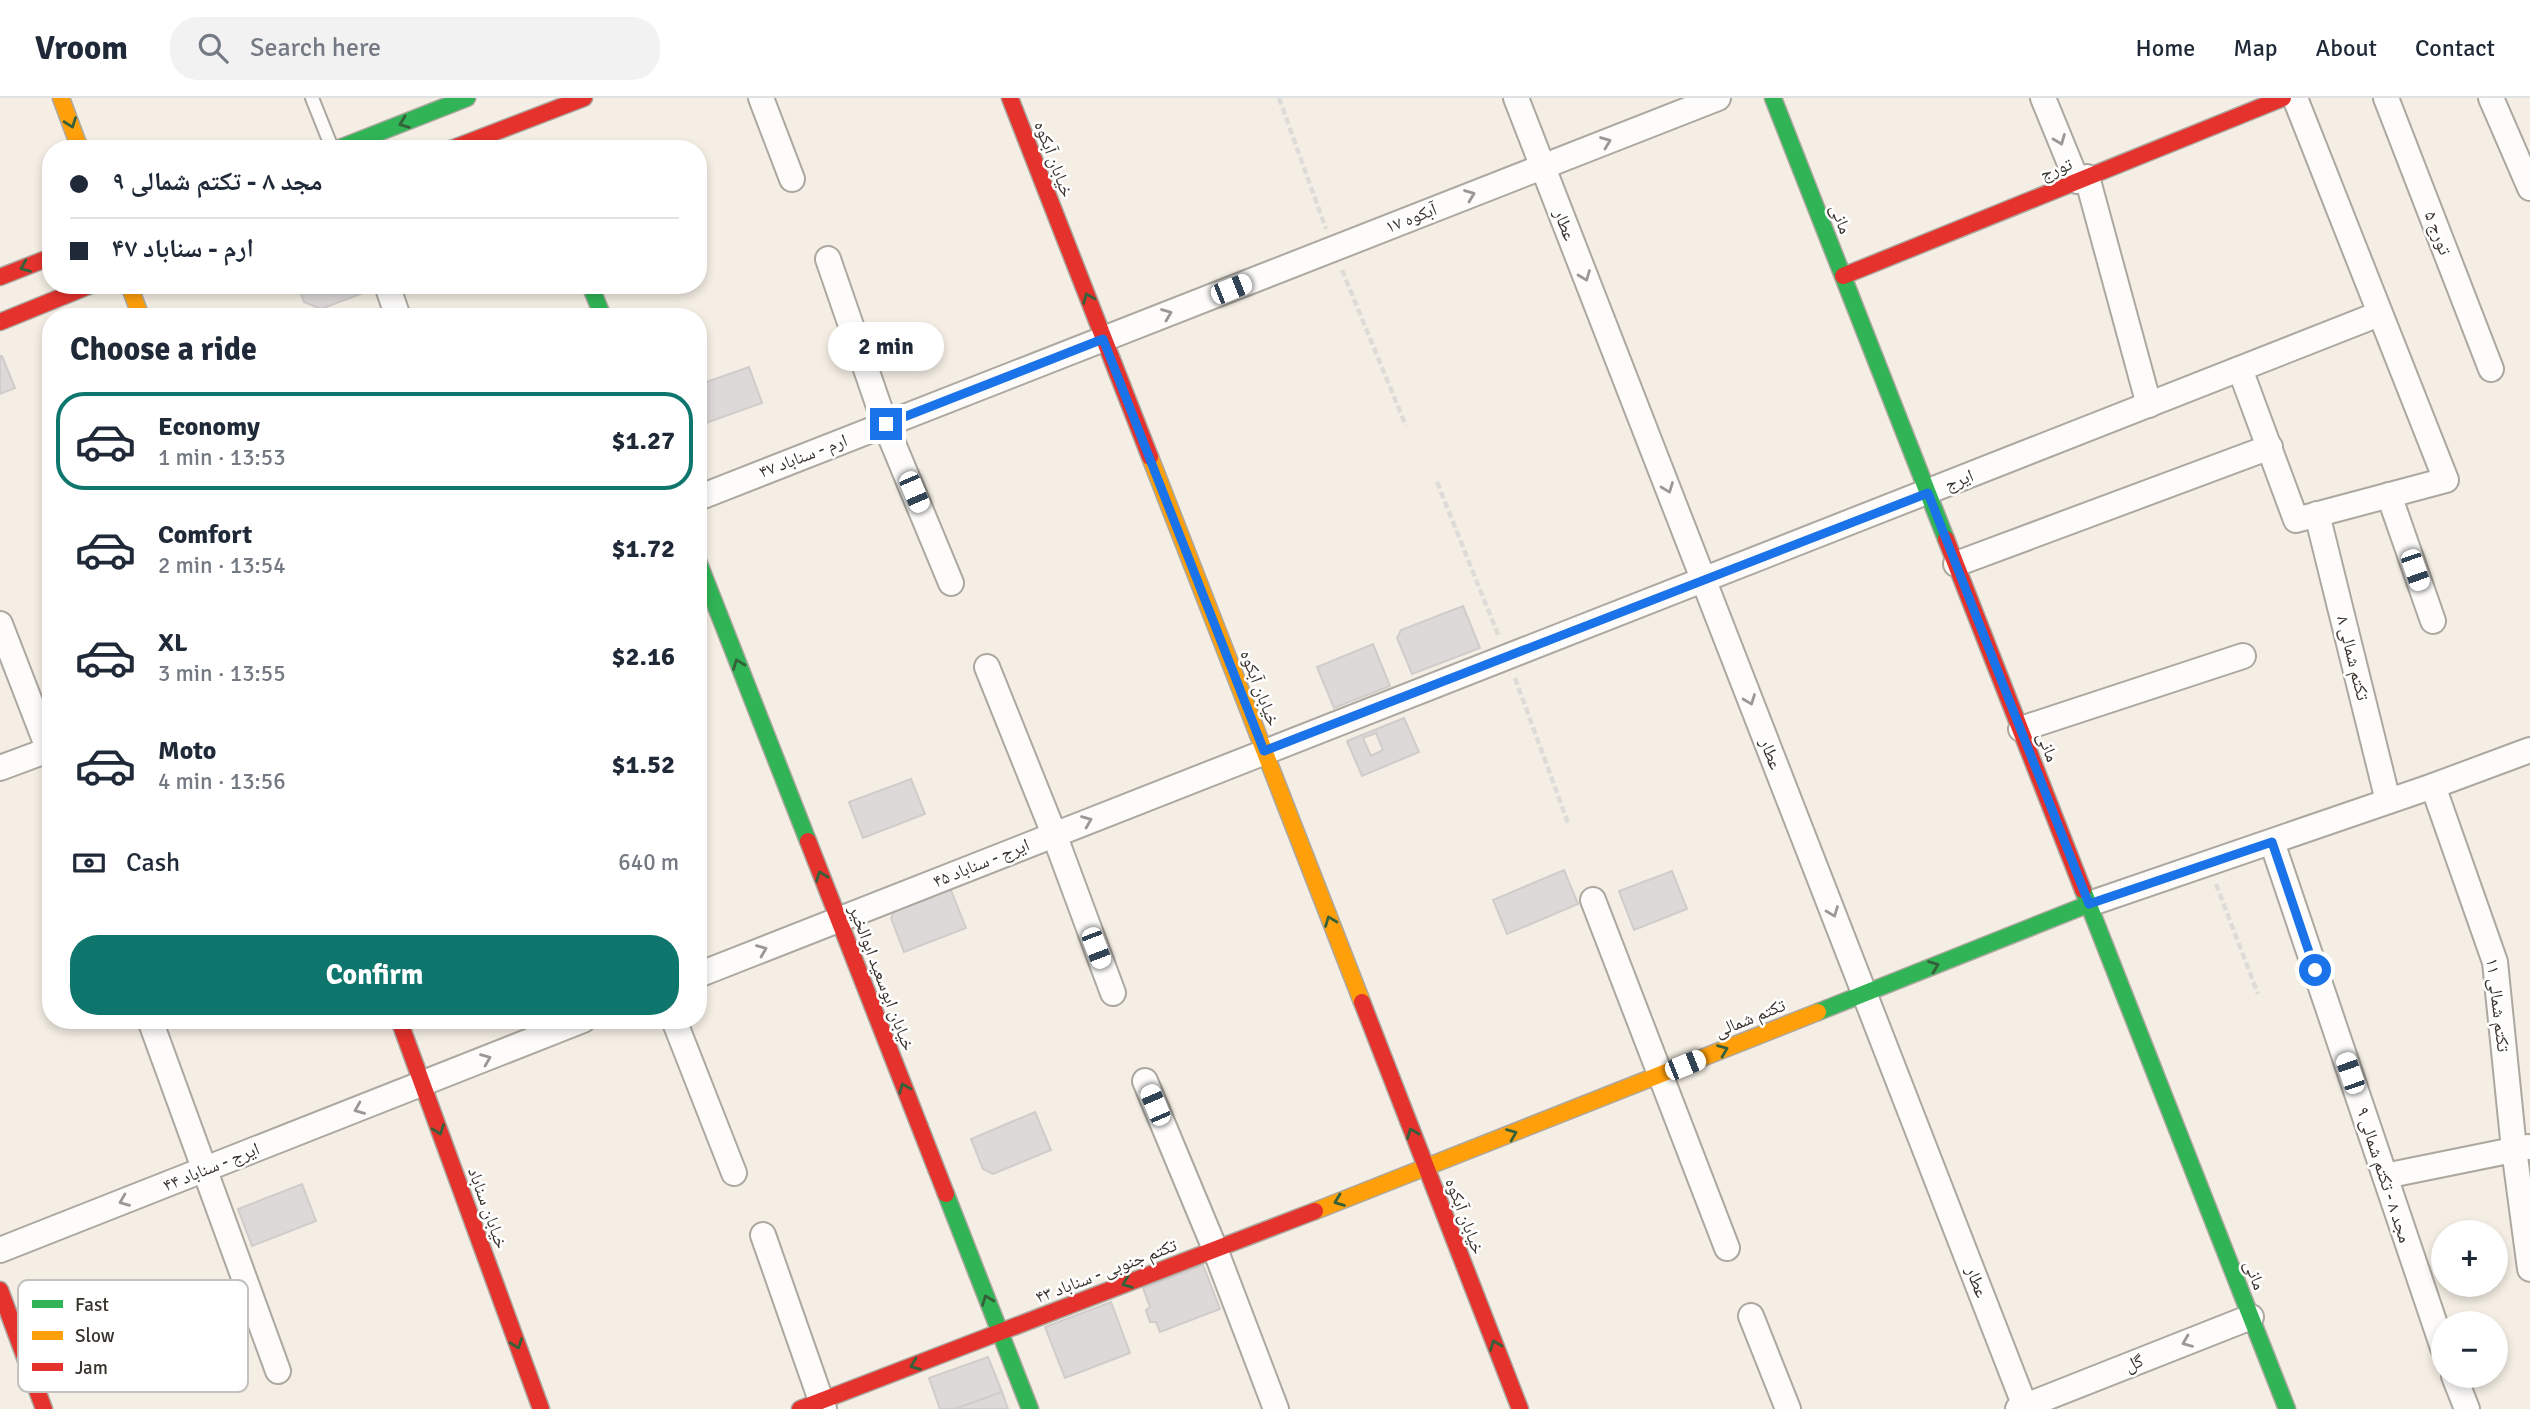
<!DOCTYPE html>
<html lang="en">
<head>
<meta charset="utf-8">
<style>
  :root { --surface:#fff; --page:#f2f2f3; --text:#1f2937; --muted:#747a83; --line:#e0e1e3; --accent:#0f766e }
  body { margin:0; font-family:Signika,"Noto Naskh Arabic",sans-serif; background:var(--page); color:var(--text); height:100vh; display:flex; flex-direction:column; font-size:26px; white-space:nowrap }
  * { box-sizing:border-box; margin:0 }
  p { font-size:23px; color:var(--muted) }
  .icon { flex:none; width:38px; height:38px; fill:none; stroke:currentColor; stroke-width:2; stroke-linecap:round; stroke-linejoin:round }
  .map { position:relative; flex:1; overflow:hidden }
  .sheet { position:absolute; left:42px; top:210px; width:665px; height:721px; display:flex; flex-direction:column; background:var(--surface); border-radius:28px; box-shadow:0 4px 10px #0003 }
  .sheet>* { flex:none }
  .hud { position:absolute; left:42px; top:42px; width:665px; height:154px; border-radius:28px; box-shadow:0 4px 10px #0003; display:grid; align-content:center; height:154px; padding:0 28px; background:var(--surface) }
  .buttons { position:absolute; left:2431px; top:1122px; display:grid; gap:14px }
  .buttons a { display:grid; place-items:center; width:77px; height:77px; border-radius:50%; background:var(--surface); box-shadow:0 4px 10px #0003; font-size:35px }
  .end { position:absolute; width:32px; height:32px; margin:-16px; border:9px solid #1a73e8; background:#fff; box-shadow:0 0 0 4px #fff }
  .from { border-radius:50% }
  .bubble { position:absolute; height:49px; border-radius:24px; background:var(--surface); box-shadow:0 4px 10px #0003; font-size:23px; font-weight:700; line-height:49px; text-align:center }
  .car { position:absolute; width:21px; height:42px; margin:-21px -10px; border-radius:9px; box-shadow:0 0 5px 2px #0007; background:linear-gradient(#fff 24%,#345 0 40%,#fff 0 76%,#345 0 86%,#fff 0) }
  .hud b { display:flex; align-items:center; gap:24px; height:66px; font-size:26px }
  .hud b+b { border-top:2px solid var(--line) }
  .hud i { width:18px; height:18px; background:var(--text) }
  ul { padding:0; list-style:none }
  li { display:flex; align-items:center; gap:21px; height:98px; margin:0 14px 10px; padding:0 14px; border:4px solid transparent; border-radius:28px }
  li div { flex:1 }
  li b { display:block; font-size:26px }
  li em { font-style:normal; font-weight:700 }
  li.current { border-color:var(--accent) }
  li>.icon { width:63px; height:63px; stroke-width:1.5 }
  h2 { padding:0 28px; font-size:32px; line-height:84px }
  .pay { display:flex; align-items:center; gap:18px; height:77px; padding:0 28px; font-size:26px }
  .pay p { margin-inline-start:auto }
  .primary-button { display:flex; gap:14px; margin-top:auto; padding:14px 28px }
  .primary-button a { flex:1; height:80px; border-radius:28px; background:var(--accent); color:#fff; font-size:28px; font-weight:700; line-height:80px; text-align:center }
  header { display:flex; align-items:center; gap:42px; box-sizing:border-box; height:98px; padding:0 35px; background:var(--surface); border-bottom:2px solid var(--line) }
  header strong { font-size:33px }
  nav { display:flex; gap:38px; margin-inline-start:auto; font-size:24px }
  .search { width:490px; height:63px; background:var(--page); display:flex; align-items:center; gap:18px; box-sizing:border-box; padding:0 24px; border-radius:28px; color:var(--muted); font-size:26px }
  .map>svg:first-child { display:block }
  .building { fill:#ddd9d8; stroke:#d0cccb; stroke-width:2; fill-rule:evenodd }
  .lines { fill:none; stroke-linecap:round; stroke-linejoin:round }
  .lane-casing { stroke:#aca8a0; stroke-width:16 }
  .street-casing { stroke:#aca8a0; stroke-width:28 }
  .fast-casing { stroke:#aca8a0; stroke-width:19 }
  .slow-casing { stroke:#aca8a0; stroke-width:19 }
  .jam-casing { stroke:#aca8a0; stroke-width:19 }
  .path { stroke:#dedcd9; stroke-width:4.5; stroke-dasharray:7 3.5; stroke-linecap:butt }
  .lane { stroke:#fdfcfb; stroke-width:12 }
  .street { stroke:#fdfcfb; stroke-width:24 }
  .fast { stroke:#30b455; stroke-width:16 }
  .slow { stroke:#ff9f0a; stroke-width:16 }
  .jam { stroke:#e5322d; stroke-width:16 }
  .oneway { stroke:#35603a }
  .oneway2 { stroke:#9a9894 }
  .route { stroke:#1a73e8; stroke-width:9 }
  .labels { text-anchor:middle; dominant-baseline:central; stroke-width:5; stroke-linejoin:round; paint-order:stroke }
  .street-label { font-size:18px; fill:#38332c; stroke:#fff }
  .key { fill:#fff; stroke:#c3c2c0; stroke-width:2 }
  .key-label { font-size:19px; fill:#38332c }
</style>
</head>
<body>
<header>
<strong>Vroom</strong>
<div class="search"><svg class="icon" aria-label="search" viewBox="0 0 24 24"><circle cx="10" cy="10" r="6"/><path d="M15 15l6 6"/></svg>Search here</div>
<nav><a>Home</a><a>Map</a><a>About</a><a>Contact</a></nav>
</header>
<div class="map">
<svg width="2530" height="1311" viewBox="0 0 2530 1311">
  <rect width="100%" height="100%" fill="#f4eee4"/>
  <g class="building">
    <path d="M298 187H369L371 192 321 211 304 204Z"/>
    <path d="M0 258H2L15 290 0 296Z"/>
    <path d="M749 269 762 305 700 327 698 287Z"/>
    <path d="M1463 508 1480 550 1412 576 1397 540 1401 532Z"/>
    <path d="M1373 546 1390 588 1334 610 1317 569Z"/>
    <path d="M1404 620 1419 654 1362 678 1347 643ZM1376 635 1383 652 1371 658 1363 640Z"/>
    <path d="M911 681 925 716 863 740 849 704Z"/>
    <path d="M1564 772 1578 806 1507 836 1493 802Z"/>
    <path d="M1672 773 1687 811 1634 832 1619 793Z"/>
    <path d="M950 790 966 830 904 854 891 820 895 812Z"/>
    <path d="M1035 1014 1051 1052 993 1076 983 1071 971 1041Z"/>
    <path d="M302 1086 316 1123 252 1148 238 1111Z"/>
    <path d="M1203 1167 1220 1211 1160 1234 1156 1224H1150L1146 1212 1150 1209 1143 1190Z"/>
    <path d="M1111 1204 1130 1255 1065 1280 1045 1229Z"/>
    <path d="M988 1259 1002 1294 955 1311H940L929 1280Z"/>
    <path d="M1002 1294 1008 1311H955Z"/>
  </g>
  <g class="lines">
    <defs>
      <path id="lane" d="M312 0 332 50"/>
      <g id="street">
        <path d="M761 0 792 81"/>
        <path d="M1516 0 2026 1311"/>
        <path d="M2043 0 2077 83"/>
        <path d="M2386 0 2491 271"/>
        <path d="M2491 0 2530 90"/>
        <path d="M2087 79 2149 307"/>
        <path d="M828 161 885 326 951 485"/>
        <path d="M387 187 398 219"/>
        <path d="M2240 271 2296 422 2446 382 2295 0"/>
        <path d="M2389 397 2433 523"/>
        <path d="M698 400 1718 0"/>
        <path d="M2317 416 2388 703"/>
        <path d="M1956 466 2270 349"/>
        <path d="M0 526 51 658"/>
        <path d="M987 569 1054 736 1113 895"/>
        <path d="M2021 631 2243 558"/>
        <path d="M0 670 51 651"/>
        <path d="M2433 688 2495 864 2514 1051 2530 1171"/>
        <path d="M2272 744 2443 1250"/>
        <path d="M1593 802 1727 1150"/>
        <path d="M2089 806 2433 688 2530 652"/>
        <path d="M698 877 2379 216"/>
        <path d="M150 922 278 1273"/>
        <path d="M674 922 734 1075"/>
        <path d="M1145 983 1215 1151 1276 1311"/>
        <path d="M2385 1078 2528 1049"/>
        <path d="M763 1137 824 1311"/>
        <path d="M0 1152 583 922"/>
        <path d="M1751 1218 1788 1311"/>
        <path d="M2454 1278 2467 1311"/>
        <path d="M2018 1311 2251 1219"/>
      </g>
      <g id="fast">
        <path d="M1773 0 1946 441"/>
        <path d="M337 51 467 0"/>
        <path d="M590 187 603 219"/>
        <path d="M698 463 808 743"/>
        <path d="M2083 792 2287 1311"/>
        <path d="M1818 914 2089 806"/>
        <path d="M946 1096 1030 1311"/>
      </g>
      <g id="slow">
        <path d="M61 0 80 51"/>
        <path d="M129 187 141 219"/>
        <path d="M1150 359 1362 904"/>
        <path d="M1315 1113 1818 914"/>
      </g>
      <g id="jam">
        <path d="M1010 0 1150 359"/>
        <path d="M451 51 584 0"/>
        <path d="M1843 178 2283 0"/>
        <path d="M0 179 51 159"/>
        <path d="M0 224 91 187"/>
        <path d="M1946 441 2083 792"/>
        <path d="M808 743 946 1096"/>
        <path d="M1362 904 1520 1311"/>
        <path d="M399 922 541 1311"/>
        <path d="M0 1192 44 1311"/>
        <path d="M800 1311 1315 1113"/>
      </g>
    </defs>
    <use href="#lane" class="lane-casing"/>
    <use href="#street" class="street-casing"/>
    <use href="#fast" class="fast-casing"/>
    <use href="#slow" class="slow-casing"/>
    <use href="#jam" class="jam-casing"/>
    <g class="path">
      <path d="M1279 0 1326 131"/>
      <path d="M1342 172 1406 328"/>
      <path d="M1437 384 1499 539"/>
      <path d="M1515 580 1568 725"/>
      <path d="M2216 786 2258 896"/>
    </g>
    <use href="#lane" class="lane"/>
    <use href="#street" class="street"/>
    <use href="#fast" class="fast"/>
    <use href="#slow" class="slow"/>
    <use href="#jam" class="jam"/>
  </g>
  <defs><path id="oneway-chevron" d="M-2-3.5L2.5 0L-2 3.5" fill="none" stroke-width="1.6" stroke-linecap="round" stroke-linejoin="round" transform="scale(1.75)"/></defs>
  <g class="oneway">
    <use href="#oneway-chevron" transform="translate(71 25) rotate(70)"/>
    <use href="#oneway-chevron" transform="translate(404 25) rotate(159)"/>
    <use href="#oneway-chevron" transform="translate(25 169) rotate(158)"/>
    <use href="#oneway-chevron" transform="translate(1088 200) rotate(-111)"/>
    <use href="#oneway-chevron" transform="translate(738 566) rotate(-111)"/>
    <use href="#oneway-chevron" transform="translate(821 778) rotate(-111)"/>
    <use href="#oneway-chevron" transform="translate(1330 823) rotate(-111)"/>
    <use href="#oneway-chevron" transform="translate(1934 868) rotate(-22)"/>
    <use href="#oneway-chevron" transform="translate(1723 952) rotate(-22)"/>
    <use href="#oneway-chevron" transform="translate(904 990) rotate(-111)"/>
    <use href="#oneway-chevron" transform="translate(439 1032) rotate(70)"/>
    <use href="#oneway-chevron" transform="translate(1412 1035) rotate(-111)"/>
    <use href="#oneway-chevron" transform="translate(1512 1036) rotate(-22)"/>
    <use href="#oneway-chevron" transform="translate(1339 1103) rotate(159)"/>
    <use href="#oneway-chevron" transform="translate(1127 1185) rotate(159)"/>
    <use href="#oneway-chevron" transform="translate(987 1202) rotate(-111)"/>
    <use href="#oneway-chevron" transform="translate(517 1246) rotate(70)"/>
    <use href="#oneway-chevron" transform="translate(1495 1247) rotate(-111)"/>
    <use href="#oneway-chevron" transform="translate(915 1267) rotate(159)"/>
  </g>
  <g class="oneway2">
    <use href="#oneway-chevron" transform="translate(2060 42) rotate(68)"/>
    <use href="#oneway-chevron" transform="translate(1606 44) rotate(-21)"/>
    <use href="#oneway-chevron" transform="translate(1470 97) rotate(-21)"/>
    <use href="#oneway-chevron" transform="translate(1585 178) rotate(69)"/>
    <use href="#oneway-chevron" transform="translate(1167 216) rotate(-21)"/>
    <use href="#oneway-chevron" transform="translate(1668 390) rotate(69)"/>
    <use href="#oneway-chevron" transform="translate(1750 602) rotate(69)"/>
    <use href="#oneway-chevron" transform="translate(1087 723) rotate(-22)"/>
    <use href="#oneway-chevron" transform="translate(1833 814) rotate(69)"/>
    <use href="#oneway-chevron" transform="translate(762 852) rotate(-22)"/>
    <use href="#oneway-chevron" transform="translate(486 961) rotate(-22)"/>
    <use href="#oneway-chevron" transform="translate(359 1011) rotate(158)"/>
    <use href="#oneway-chevron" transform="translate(124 1103) rotate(158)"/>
    <use href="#oneway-chevron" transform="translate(2187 1244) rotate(158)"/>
  </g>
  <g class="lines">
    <path class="route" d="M886 326 1103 241 1264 653 1928 395 2089 806 2272 744 2315 872"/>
  </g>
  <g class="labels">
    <g class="street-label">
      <text transform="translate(1054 61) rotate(69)">خیابان آبکوه</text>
      <text transform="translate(2056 71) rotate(-22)">تورج</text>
      <text transform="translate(1411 120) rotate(-21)">آبکوه ۱۷</text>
      <text transform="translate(1841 121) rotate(69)">مانی</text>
      <text transform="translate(1565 127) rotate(69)">عطار</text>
      <text transform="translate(2438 135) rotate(69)">تورج ۵</text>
      <text transform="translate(803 358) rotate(-21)">ارم - سناباد ۴۷</text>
      <text transform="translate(1959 382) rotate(-22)">ایرج</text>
      <text transform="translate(2353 560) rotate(76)">تکتم شمالی ۸</text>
      <text transform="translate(1260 590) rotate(69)">خیابان آبکوه</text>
      <text transform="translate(2048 649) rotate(69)">مانی</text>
      <text transform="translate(1771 656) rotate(69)">عطار</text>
      <text transform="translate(981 765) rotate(-22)">ایرج - سناباد ۴۵</text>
      <text transform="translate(882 880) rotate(69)">خیابان ابوسعید ابوالخیر</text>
      <text transform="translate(2498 907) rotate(83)">تکتم شمالی ۱۱</text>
      <text transform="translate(1750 920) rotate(-22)">تکتم شمالی</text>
      <text transform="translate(211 1069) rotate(-22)">ایرج - سناباد ۴۴</text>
      <text transform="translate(2384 1077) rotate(72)">مجد ۸ - تکتم شمالی ۹</text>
      <text transform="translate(488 1110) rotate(70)">خیابان سناباد</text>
      <text transform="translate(1465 1118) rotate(69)">خیابان آبکوه</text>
      <text transform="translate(1106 1173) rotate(-21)">تکتم جنوبی - سناباد ۴۳</text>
      <text transform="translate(2255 1177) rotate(69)">مانی</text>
      <text transform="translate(1977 1184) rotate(69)">عطار</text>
      <text transform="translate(2134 1265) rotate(-22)">گل</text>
    </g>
  </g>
  <rect x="18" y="1182" width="230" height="112" rx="10" class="key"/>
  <rect x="32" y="1202" width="31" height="8" fill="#30b455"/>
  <rect x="32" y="1233" width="31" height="9" fill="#ff9f0a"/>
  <rect x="32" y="1265" width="31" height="8" fill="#e5322d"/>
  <g class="key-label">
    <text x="75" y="1213">Fast</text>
    <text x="75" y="1244">Slow</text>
    <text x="75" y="1276">Jam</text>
  </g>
</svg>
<div class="buttons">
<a>+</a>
<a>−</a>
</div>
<i class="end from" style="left:2315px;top:872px"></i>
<i class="end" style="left:886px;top:326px"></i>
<div class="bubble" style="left:828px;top:224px;width:116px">2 min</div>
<i class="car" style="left:1231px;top:191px;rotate:68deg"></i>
<i class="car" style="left:914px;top:394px;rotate:157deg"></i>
<i class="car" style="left:2415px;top:472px;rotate:161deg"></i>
<i class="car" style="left:1096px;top:850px;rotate:159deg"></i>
<i class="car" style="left:1685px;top:967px;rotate:68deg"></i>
<i class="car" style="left:2350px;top:975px;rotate:341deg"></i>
<i class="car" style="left:1155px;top:1007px;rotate:337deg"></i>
<div class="hud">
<b><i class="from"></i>مجد ۸ - تکتم شمالی ۹</b>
<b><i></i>ارم - سناباد ۴۷</b>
</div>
<section class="sheet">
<h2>Choose a ride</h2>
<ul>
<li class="current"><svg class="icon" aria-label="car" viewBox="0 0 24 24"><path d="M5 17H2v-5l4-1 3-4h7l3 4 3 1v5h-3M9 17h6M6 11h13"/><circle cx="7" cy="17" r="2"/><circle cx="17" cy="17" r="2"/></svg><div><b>Economy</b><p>1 min · 13:53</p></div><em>$1.27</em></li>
<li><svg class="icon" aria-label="car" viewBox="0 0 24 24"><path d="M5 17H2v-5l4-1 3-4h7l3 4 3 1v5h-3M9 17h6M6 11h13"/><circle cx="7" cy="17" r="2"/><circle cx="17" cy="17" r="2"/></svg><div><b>Comfort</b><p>2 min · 13:54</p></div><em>$1.72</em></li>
<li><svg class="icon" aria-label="car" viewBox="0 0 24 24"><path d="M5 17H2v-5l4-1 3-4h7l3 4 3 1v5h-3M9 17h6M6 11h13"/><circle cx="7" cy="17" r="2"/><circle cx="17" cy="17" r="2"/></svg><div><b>XL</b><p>3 min · 13:55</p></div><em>$2.16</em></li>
<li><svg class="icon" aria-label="car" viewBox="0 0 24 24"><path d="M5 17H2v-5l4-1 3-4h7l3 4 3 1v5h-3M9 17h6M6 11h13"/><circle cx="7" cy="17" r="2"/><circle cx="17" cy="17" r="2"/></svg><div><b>Moto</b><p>4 min · 13:56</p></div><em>$1.52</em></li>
</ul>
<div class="pay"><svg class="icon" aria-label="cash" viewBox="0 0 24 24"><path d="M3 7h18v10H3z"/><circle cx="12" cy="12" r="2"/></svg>Cash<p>640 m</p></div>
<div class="primary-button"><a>Confirm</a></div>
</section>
</div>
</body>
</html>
